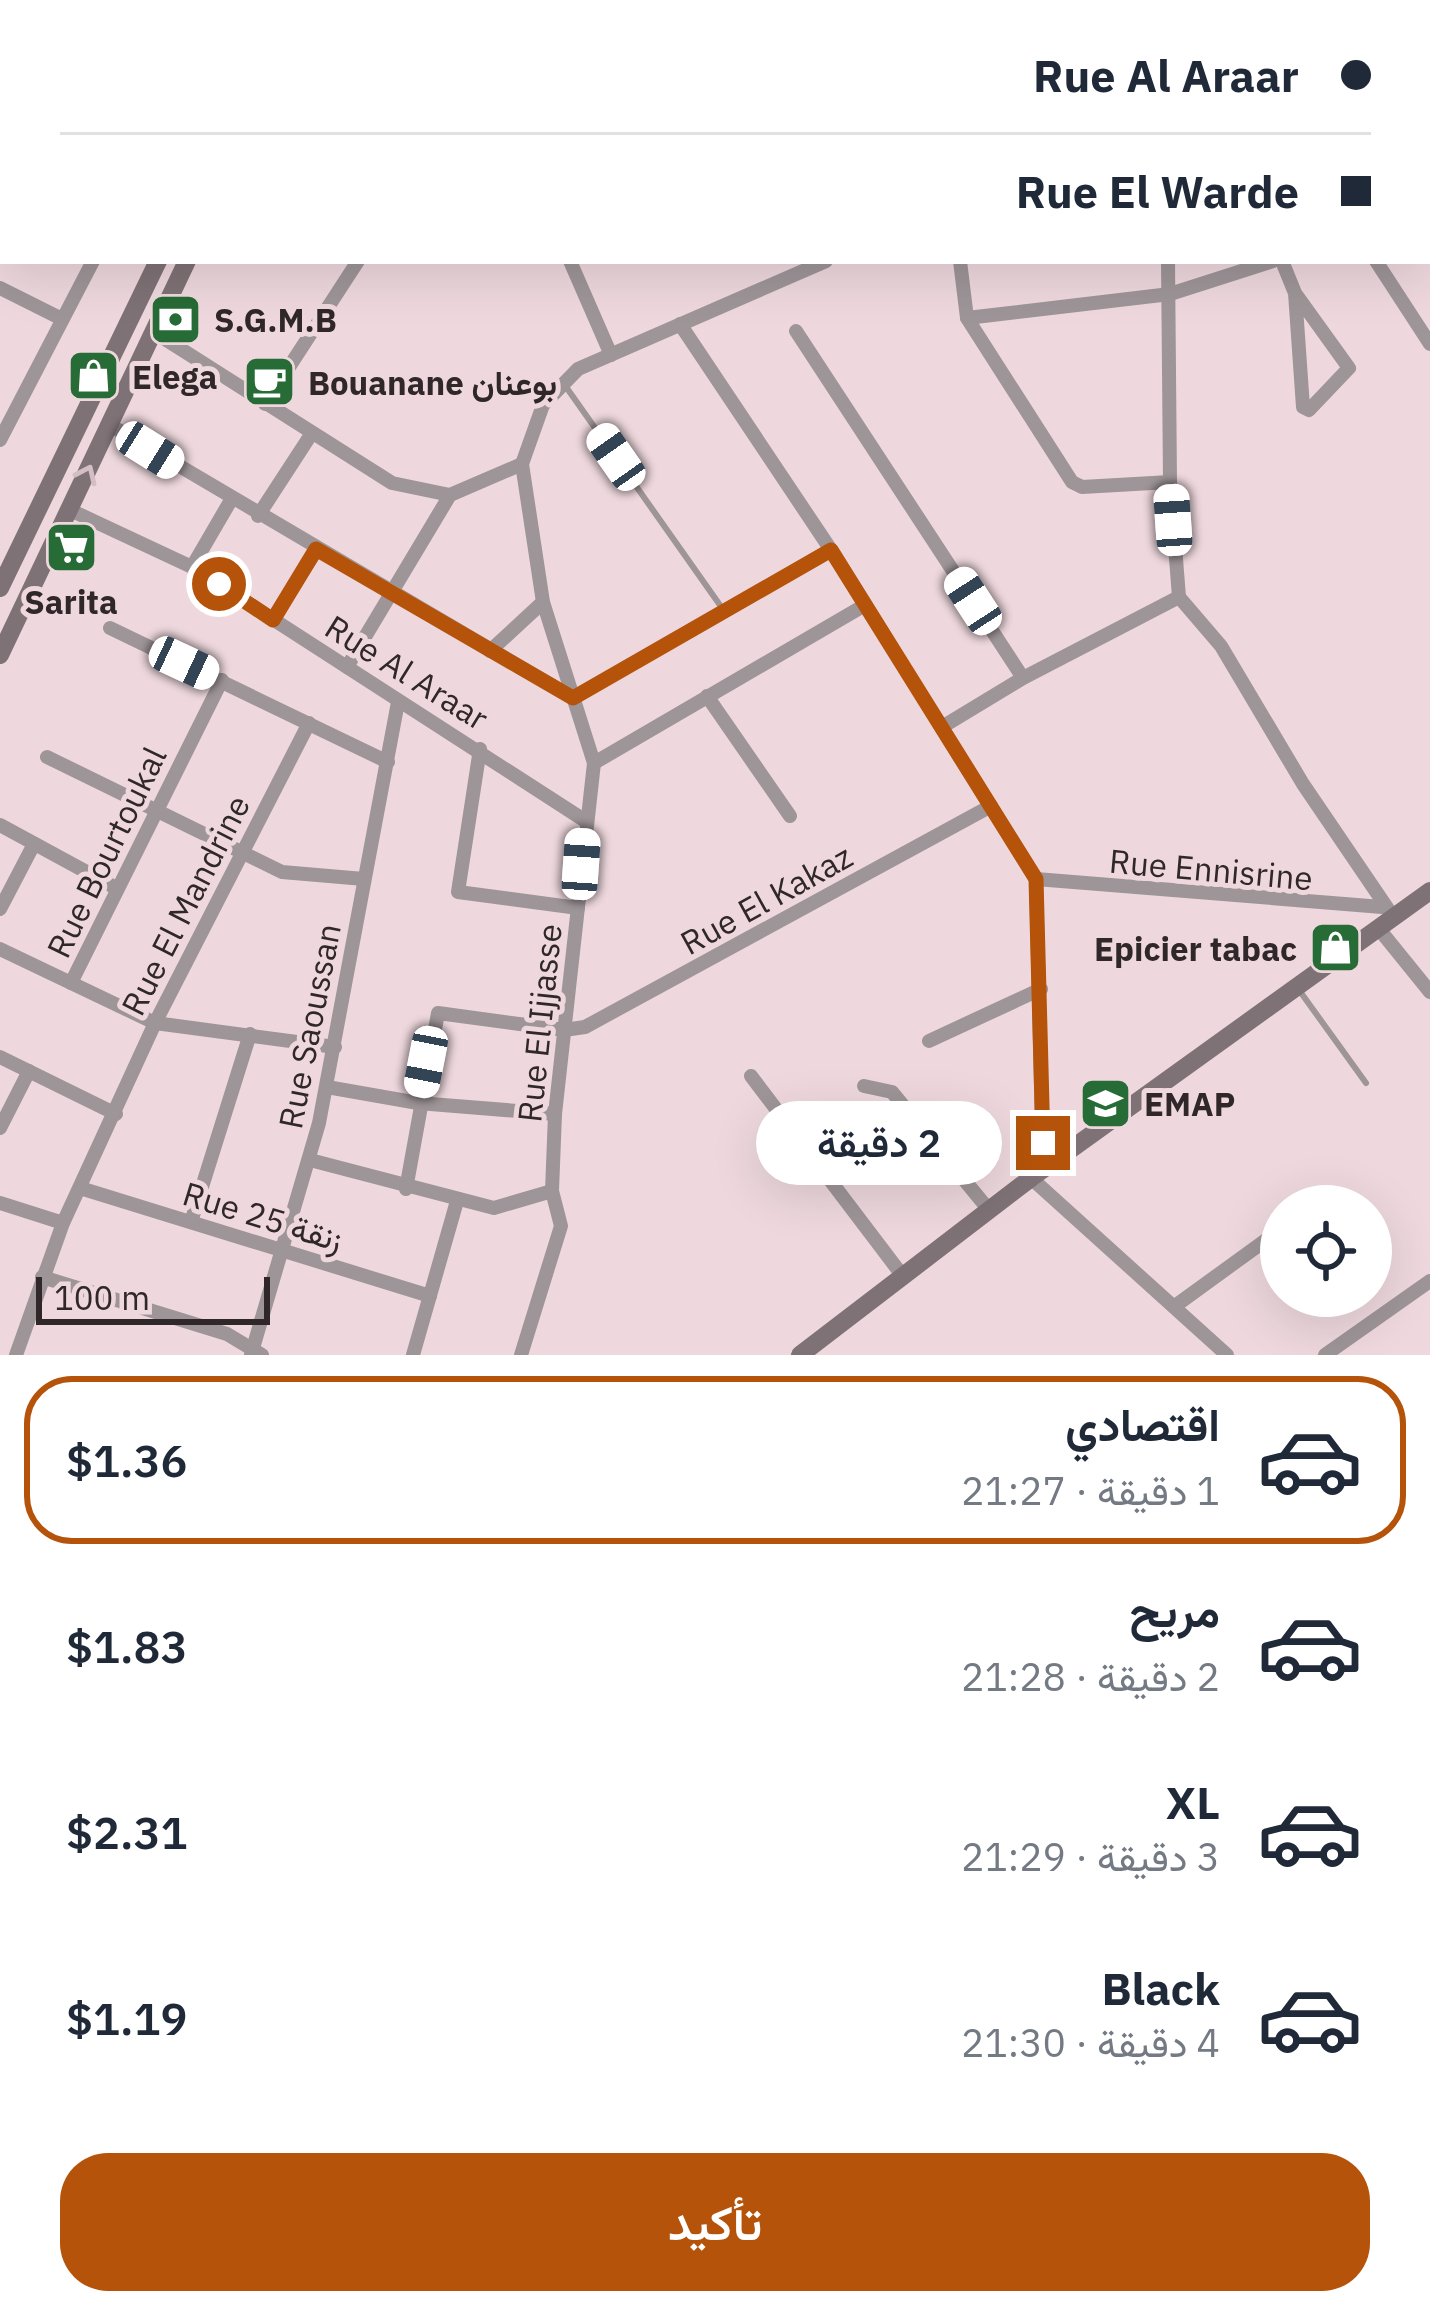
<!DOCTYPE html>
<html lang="ar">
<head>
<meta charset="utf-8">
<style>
  :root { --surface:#fff; --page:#f2f2f3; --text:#1f2937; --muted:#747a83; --line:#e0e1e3; --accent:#b45309 }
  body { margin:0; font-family:"IBM Plex Sans",Vazirmatn,sans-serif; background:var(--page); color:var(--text); direction:rtl; height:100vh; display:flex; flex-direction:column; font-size:45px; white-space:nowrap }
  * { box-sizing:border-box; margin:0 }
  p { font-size:39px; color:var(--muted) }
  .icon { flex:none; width:66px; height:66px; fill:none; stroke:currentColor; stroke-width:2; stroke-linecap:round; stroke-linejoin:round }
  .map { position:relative; height:1355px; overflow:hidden; direction:ltr }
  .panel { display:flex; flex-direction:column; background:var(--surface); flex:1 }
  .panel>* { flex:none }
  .banner { position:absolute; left:0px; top:0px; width:1431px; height:264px; box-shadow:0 12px 48px #0002; direction:rtl; display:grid; align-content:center; height:264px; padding:0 60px; background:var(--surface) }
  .tools { position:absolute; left:1260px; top:1185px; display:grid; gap:24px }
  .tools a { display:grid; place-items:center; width:132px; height:132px; border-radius:50%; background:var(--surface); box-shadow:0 12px 48px #0002; font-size:60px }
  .scale { position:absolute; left:36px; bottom:30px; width:234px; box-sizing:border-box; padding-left:12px; border:6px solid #2f272a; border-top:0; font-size:33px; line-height:42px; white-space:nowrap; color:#2f272a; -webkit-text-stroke:9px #eed8de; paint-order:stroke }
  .end { position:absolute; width:54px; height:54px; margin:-27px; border:15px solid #b45309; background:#fff; box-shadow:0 0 0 6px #fff }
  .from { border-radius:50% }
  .bubble { position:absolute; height:84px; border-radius:42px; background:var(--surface); box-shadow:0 12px 48px #0002; font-size:39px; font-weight:600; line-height:84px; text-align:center; direction:rtl }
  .car { position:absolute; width:36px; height:72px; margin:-36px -18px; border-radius:15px; box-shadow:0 0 9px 3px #0007; background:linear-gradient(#fff 24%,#345 0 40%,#fff 0 76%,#345 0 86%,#fff 0) }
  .banner b { display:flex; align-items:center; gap:42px; height:114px; font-size:45px }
  .banner b+b { border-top:3px solid var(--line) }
  .banner i { width:30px; height:30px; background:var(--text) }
  ul { padding:21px 0 0; list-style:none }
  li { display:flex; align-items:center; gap:36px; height:168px; margin:0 24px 18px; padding:0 36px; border:6px solid transparent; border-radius:48px }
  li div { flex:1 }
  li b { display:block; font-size:45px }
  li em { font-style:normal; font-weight:600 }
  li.on { border-color:var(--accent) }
  li>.icon { width:108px; height:108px; stroke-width:1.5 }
  .action { display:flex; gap:24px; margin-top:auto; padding:24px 60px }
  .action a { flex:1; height:138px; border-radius:48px; background:var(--accent); color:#fff; font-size:48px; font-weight:600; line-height:138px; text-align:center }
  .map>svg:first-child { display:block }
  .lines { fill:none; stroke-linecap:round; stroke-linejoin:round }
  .lane { stroke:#9e9598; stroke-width:6 }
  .street { stroke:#9e9598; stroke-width:14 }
  .secondary { stroke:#7f7276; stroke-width:18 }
  .oneway { stroke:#d2bec4 }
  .route { stroke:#b45309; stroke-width:15 }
  .labels { text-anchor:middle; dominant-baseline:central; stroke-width:10; stroke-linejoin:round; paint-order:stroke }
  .poi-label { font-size:33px; font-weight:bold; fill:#2f272a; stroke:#eed8de; text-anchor:start }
  .street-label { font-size:33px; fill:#2f272a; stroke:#eed8de }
</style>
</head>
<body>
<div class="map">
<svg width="1430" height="1355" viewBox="0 0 1430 1355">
  <rect width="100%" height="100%" fill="#eed8de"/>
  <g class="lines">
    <g class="lane">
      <path d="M1205 0 1207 3"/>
      <path d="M1365 0 1418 3"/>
      <path d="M1428 3H1430"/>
      <path d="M1428 44 1430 43"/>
      <path d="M564 384 722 608"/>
      <path d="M1299 990 1366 1083"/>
    </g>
    <g class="street">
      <path d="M394 0 397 3"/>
      <path d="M986 0 988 3"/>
      <path d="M0 3 3 5"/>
      <path d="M58 3V0"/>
      <path d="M486 3 490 0"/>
      <path d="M637 3 641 0"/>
      <path d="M786 3 790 0"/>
      <path d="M945 3 950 0"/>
      <path d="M0 67 3 61"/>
      <path d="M0 112 3 113"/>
      <path d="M1428 124 1430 122"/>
      <path d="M0 193 3 187"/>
      <path d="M570 261 611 355"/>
      <path d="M960 261 967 318 1072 482 1082 487 1170 482"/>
      <path d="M1168 261 1170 482 1179 597 1221 646 1303 784 1394 918"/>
      <path d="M1282 261 1295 293 1349 368 1309 410 1303 407 1295 293"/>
      <path d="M1376 261 1430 344"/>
      <path d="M0 288 62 319"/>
      <path d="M967 318 1170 294 1273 261"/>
      <path d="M680 324 831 550 1036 879 1043 1169"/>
      <path d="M796 331 1023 678"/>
      <path d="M154 332 392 483 450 495"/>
      <path d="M265 404 358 261"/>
      <path d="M110 425 573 698 831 550"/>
      <path d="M0 440 93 261"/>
      <path d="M70 510 192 567 584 820"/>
      <path d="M258 516 312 433"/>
      <path d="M192 567 231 500"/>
      <path d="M273 619 317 549"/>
      <path d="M110 628 388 762"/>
      <path d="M490 651 543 602"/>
      <path d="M347 667 450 495 522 464"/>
      <path d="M707 696 790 816"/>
      <path d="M942 727 1023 678 1179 597"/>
      <path d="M480 749 458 892 578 908"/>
      <path d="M47 757 282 872 364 879"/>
      <path d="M594 763 865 605"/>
      <path d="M0 825 116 888"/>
      <path d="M1036 879 1382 907"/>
      <path d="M0 909 34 844"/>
      <path d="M1379 929 1430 992"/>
      <path d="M0 949 155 1023 335 1047"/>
      <path d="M71 983 222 680"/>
      <path d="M929 1041 1041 989"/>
      <path d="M0 1057 116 1114"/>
      <path d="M751 1076 902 1275"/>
      <path d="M864 1086 892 1092 989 1210"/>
      <path d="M327 1087 418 1103 555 1114"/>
      <path d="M0 1128 29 1071"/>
      <path d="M310 1160 494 1208 552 1191"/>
      <path d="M1031 1178 1227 1355"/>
      <path d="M80 1188 430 1296"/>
      <path d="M406 1189 438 1013 564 1030 585 1027 991 806"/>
      <path d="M0 1203 63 1223"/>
      <path d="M191 1222 250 1034"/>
      <path d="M42 1277 227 1334 262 1355"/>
      <path d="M1175 1306 1281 1229"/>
      <path d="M16 1355 63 1223 155 1023 309 723"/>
      <path d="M251 1355 319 1123 398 702"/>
      <path d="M413 1355 457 1201"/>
      <path d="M521 1355 561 1226 552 1191 555 1114 594 763 543 602 522 464 543 405 578 369 826 261"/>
      <path d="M1325 1355 1430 1281"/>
    </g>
    <g class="secondary">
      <path d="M1260 0 1269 3"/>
      <path d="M294 3 296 0"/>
      <path d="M319 3 321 0"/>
      <path d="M1428 30H1430"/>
      <path d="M0 588 158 261"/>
      <path d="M0 655 187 261"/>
      <path d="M800 1355 1031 1178 1430 891"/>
    </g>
  </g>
  <defs><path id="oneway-chevron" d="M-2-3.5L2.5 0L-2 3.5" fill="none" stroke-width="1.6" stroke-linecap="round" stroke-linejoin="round" transform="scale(3)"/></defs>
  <use class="oneway" href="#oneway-chevron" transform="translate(87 474) rotate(-65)"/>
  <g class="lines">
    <path class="route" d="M219 584 273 620 316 549 573 698 831 550 1036 879 1043 1143"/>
  </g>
  <defs>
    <symbol id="bank-square" viewBox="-11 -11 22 22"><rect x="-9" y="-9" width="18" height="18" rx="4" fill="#276b36" stroke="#eed8de"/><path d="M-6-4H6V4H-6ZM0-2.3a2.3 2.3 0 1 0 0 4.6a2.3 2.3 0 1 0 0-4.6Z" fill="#fff"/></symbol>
    <symbol id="shop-square" viewBox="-11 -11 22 22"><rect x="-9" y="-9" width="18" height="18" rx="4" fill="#276b36" stroke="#eed8de"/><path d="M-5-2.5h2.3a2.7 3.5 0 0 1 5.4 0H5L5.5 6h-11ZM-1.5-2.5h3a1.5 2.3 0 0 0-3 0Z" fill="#fff"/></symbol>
    <symbol id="cafe-square" viewBox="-11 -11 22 22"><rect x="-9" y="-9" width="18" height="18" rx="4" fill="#276b36" stroke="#eed8de"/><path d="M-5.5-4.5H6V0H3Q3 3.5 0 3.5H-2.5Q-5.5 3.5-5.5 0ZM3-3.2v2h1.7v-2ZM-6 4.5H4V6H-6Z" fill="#fff"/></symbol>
    <symbol id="supermarket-square" viewBox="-11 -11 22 22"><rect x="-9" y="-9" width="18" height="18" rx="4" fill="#276b36" stroke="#eed8de"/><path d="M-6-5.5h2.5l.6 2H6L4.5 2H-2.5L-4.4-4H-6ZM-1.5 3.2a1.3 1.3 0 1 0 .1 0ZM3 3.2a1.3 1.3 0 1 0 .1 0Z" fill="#fff"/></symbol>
    <symbol id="school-square" viewBox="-11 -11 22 22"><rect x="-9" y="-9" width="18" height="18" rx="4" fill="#276b36" stroke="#eed8de"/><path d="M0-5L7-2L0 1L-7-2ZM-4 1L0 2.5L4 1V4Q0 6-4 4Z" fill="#fff"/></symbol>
  </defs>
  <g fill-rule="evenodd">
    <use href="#bank-square" x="146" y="290" width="59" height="59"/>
    <use href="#shop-square" x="64" y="346" width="59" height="59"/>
    <use href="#cafe-square" x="240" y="352" width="59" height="59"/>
    <use href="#supermarket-square" x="42" y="518" width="59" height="59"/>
    <use href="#shop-square" x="1306" y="918" width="59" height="59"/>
    <use href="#school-square" x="1076" y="1074" width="59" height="59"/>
  </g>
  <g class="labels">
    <g class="poi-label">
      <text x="214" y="319">S.G.M.B</text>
      <text x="132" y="376">Elega</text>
      <text x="308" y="382">Bouanane بوعنان</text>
      <text x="71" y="601" text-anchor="middle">Sarita</text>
      <text x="1297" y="948" text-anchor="end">Epicier tabac</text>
      <text x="1144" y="1103">EMAP</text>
    </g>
    <g class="street-label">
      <text transform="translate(407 672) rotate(32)">Rue Al Araar</text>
      <text transform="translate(106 852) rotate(-64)">Rue Bourtoukal</text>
      <text transform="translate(1211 869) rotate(5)">Rue Ennisrine</text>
      <text transform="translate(766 899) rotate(-29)">Rue El Kakaz</text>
      <text transform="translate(185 905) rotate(-63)">Rue El Mandrine</text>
      <text transform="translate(539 1023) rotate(-84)">Rue El Ijjasse</text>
      <text transform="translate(309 1026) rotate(-79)">Rue Saoussan</text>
      <text transform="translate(263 1216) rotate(17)">Rue 25 زنقة</text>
    </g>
  </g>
</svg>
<div class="tools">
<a><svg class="icon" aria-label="locate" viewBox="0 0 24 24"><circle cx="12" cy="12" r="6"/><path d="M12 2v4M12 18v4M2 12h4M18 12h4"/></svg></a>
</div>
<div class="scale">100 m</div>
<i class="end from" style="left:219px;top:584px"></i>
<i class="end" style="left:1043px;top:1143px"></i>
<div class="bubble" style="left:756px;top:1101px;width:246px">2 دقيقة</div>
<i class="car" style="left:150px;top:450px;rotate:122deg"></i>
<i class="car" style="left:616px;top:457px;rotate:325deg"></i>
<i class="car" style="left:1173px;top:520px;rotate:356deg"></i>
<i class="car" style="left:973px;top:601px;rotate:327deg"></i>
<i class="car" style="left:184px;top:663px;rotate:115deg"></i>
<i class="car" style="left:581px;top:864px;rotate:4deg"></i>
<i class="car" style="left:426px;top:1062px;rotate:191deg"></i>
<div class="banner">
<b><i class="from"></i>Rue Al Araar</b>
<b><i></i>Rue El Warde</b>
</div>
</div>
<section class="panel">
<ul>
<li class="on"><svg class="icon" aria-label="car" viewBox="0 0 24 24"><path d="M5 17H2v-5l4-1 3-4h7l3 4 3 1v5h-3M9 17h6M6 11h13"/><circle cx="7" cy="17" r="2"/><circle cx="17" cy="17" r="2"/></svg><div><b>اقتصادي</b><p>1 دقيقة · 21:27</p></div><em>$1.36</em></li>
<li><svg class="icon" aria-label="car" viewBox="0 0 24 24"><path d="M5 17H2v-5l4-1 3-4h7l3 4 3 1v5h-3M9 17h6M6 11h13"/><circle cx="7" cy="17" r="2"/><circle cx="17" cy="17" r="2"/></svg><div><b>مريح</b><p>2 دقيقة · 21:28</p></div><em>$1.83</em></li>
<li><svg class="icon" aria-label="car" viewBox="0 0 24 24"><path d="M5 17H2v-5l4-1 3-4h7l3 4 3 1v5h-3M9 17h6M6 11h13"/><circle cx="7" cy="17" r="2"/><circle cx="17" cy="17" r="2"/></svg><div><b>XL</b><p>3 دقيقة · 21:29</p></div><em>$2.31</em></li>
<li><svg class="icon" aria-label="car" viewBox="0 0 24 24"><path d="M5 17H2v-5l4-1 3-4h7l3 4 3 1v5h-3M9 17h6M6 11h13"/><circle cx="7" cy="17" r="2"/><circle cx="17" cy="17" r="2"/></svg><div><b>Black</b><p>4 دقيقة · 21:30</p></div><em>$1.19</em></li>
</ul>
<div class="action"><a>تأكيد</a></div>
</section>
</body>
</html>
